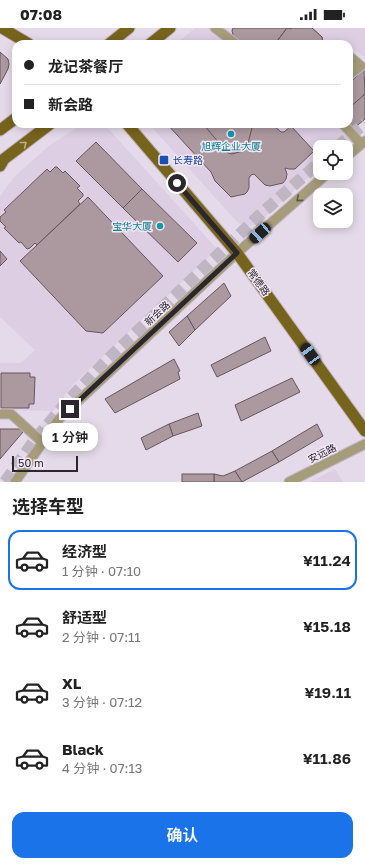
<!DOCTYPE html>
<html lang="zh">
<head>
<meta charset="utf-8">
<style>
  :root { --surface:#fff; --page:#f2f2f2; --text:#222; --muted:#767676; --line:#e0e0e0; --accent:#1a73e8 }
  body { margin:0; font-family:"Golos Text","Noto Sans SC",sans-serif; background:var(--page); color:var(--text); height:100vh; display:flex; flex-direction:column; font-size:15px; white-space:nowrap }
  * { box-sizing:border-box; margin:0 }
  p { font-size:13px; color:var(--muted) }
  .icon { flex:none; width:22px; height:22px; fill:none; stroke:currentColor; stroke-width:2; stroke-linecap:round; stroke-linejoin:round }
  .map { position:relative; height:454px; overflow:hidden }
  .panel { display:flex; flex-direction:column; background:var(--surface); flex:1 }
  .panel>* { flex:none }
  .top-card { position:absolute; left:12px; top:12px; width:341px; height:88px; border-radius:12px; box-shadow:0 2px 10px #0003; display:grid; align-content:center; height:88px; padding:0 12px; background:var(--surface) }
  .fabs { position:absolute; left:313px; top:112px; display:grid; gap:8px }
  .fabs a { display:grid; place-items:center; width:40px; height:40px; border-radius:8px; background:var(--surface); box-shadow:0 2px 10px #0003; font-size:20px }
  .scale { position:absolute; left:12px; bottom:10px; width:66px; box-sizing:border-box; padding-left:4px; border:2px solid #2b272c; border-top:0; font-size:11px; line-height:14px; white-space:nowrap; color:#2b272c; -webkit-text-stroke:3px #f2e7f6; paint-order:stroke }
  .end { position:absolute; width:18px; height:18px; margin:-9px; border:5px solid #2b272c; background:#fff; box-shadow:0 0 0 2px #fff }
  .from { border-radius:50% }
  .bubble { position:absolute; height:28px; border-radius:12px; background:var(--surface); box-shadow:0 2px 10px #0003; font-size:13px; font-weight:600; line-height:28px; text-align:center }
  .car { position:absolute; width:12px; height:24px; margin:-12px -6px; border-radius:5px; box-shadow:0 0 3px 1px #0007; background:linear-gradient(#222 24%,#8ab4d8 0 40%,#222 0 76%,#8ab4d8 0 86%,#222 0) }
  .top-card b { display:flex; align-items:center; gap:14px; height:38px; font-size:15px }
  .top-card b+b { border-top:1px solid var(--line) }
  .top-card i { width:10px; height:10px; background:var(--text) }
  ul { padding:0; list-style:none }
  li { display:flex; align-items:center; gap:12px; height:60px; margin:0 8px 6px; padding:0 4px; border:2px solid transparent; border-radius:12px }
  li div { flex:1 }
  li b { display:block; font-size:15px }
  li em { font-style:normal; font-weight:600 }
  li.selected { border-color:var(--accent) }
  li>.icon { width:36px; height:36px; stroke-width:1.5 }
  h2 { padding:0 12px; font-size:18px; line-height:48px }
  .button { display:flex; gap:8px; margin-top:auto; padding:8px 12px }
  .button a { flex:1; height:46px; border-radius:12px; background:var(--accent); color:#fff; font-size:16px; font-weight:600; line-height:46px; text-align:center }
  .status { display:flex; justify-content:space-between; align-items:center; height:28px; padding:0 20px; background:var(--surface); direction:ltr }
  .status svg { height:11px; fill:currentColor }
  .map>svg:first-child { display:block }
  .built { fill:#ddcee3 }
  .building { fill:#ac999f; stroke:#67565b }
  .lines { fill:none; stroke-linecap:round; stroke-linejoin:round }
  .highway-tunnel { stroke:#c0b6c3; stroke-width:12; stroke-dasharray:12 6; stroke-linecap:butt }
  .minor-casing { stroke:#c0b6c3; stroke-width:11 }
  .major-casing { stroke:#c0b6c3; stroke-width:13 }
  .minor { stroke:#a69c7a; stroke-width:9 }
  .major { stroke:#77641c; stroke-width:11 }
  .oneway { stroke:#bbac94 }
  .oneway2 { stroke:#5c564b }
  .route { stroke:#2b272c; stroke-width:5 }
  .culture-dot { fill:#0f9aa8; stroke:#f2e7f6; stroke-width:1.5 }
  .transit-dot { fill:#1a4fb4; stroke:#f2e7f6; stroke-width:1.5 }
  .labels { text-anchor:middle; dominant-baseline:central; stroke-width:3; stroke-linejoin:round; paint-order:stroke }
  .culture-label { font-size:10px; fill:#0d838f; stroke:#f2e7f6 }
  .transit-label { font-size:10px; fill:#164399; stroke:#f2e7f6; text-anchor:start }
  .street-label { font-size:10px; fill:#2b272c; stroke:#f2e7f6 }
</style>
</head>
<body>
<div class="status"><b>07:08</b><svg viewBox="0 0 49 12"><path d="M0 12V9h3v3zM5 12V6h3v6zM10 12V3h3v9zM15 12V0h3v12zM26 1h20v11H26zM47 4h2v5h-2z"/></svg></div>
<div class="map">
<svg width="365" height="454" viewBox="0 0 365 454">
  <rect width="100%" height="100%" fill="#e5dae9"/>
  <g class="built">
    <path d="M195 0H365V30L356 22 349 29V16H176Z"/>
    <path d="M83 96H104L217 221 83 347 72 358 53 383 0 382V335H21L35 322 0 289V168L15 148 50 117Z"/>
    <path d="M149 96H340L353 110 343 119H320V139L257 196 249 198 238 195Z"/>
    <path d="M335 441 343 454H310Z"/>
  </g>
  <g class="building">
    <path d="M233 0H287L275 16H240L232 9 233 6 232 3Z"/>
    <path d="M287 0 291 1 292 0H312L322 9 323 16H275Z"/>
    <path d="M287 0 291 1 292 0H312L322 9 323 16H275Z"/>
    <path d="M0 24 8 31 9 36 8 41 0 56Z"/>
    <path d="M364 42 365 66 363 67 365 70V90L363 91 352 77 349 80 353 84 349 88V55L358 47 357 46Z"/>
    <path d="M365 66V91L353 101 349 96V80Z"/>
    <path d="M167 96H272L281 104H284L291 98 314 123 295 141H289L285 140 287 146 286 151 283 155 270 158 265 157 254 146 251 147 249 150V160L247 164 245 166 231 169 215 153 211 144Z"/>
    <path d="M203 96H253L247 119 243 123 232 126 228 125 225 122Z"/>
    <path d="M96 114 142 161 123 180 76 133Z"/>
    <path d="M55 139H57L63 145 65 143 80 158 77 160 83 166V168L78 173 80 176 37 217 35 215 30 220 27 221 21 214 19 215 4 200 6 199 0 193V189L6 184 4 182 47 141 50 144Z"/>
    <path d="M142 161 197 215 178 234 123 180Z"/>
    <path d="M88 169 163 248 103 305 86 303 20 233Z"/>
    <path d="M0 223 7 231 0 238Z"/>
    <path d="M224 255 231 268 195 302 187 288Z"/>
    <path d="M187 288 195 302 179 318 169 304Z"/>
    <path d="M265 309 271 323 217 349 211 337Z"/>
    <path d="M174 331 180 343 178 344 180 351 115 385 105 371Z"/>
    <path d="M1 345H30V349H35L34 376H29V380H1Z"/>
    <path d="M292 350 300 364 241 393 235 377Z"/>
    <path d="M198 385 202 398 173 408 169 396Z"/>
    <path d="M169 396 173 408 146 422 141 410Z"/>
    <path d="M317 396 323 408 279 434 272 423Z"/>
    <path d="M0 401H20L23 404 0 431Z"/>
    <path d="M272 423 279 434 242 454 235 443Z"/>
    <path d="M235 443 242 454H214V446L223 448Z"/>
    <rect x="182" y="446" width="32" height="8"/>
  </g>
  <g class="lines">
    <g class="highway-tunnel">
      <path d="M337 119 365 95"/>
      <path d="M5 454 34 413 65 376 105 334 263 184 320 134"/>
    </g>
    <defs>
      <g id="minor">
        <path d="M215 0 236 16"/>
        <path d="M349 28 361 38 349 47"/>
        <path d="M343 96 361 116"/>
        <path d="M346 129 365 113"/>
        <path d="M0 386H11L43 415"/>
        <path d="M15 454 59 391 237 225 328 145"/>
        <path d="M289 454 365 416"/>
      </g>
      <g id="major">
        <path d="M2 0 29 16"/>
        <path d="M109 16 129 0"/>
        <path d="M150 16 170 0"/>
        <path d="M127 96 237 225 365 403"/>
        <path d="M0 102 16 90"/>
        <path d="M0 138 4 131 50 96"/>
      </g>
    </defs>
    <use href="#minor" class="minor-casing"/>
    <use href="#major" class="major-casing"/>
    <use href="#minor" class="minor"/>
    <use href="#major" class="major"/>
  </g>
  <defs><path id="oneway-chevron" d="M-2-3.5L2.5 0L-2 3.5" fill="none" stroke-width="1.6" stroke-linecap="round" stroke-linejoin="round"/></defs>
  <use class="oneway" href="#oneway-chevron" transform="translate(24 116) rotate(-38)"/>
  <use class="oneway2" href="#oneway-chevron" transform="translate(299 171) rotate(139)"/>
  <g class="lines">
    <path class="route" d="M70 381 237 225 177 155"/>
  </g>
  <g class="culture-dot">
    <circle cx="231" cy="106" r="4"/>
    <circle cx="160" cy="198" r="4"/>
  </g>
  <rect class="transit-dot" x="159" y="127" width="10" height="10" rx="2"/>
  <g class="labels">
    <g class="culture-label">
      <text x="231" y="118">旭辉企业大厦</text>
      <text x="152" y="198" text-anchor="end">宝华大厦</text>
    </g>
    <g class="transit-label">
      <text x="173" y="132">长寿路</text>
    </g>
    <g class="street-label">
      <text transform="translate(259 254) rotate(54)">常德路</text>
      <text transform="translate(157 285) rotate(-43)">新会路</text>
      <text transform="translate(322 425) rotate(-26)">安远路</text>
    </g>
  </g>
</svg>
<div class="fabs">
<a><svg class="icon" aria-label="locate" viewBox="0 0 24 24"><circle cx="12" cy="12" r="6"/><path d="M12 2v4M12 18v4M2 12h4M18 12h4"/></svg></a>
<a><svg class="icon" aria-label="layers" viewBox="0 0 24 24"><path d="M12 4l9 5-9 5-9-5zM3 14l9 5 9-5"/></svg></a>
</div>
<div class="scale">50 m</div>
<i class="end from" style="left:177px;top:155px"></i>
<i class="end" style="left:70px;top:381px"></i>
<div class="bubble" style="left:42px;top:395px;width:56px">1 分钟</div>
<i class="car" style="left:260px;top:205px;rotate:228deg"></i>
<i class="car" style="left:310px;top:326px;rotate:324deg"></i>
<div class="top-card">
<b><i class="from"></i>龙记茶餐厅</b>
<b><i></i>新会路</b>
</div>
</div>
<section class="panel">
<h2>选择车型</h2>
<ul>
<li class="selected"><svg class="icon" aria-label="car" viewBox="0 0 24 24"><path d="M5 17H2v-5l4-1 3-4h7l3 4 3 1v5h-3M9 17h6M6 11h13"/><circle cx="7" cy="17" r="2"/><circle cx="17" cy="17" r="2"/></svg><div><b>经济型</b><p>1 分钟 · 07:10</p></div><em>¥11.24</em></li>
<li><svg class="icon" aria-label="car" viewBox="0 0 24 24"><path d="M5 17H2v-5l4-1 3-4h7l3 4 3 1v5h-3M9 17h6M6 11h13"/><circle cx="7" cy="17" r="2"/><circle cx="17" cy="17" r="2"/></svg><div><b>舒适型</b><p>2 分钟 · 07:11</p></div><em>¥15.18</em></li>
<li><svg class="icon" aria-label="car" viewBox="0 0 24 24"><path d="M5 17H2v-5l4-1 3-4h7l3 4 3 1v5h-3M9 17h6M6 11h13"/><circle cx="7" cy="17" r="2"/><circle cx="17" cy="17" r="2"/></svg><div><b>XL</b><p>3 分钟 · 07:12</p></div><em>¥19.11</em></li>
<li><svg class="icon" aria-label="car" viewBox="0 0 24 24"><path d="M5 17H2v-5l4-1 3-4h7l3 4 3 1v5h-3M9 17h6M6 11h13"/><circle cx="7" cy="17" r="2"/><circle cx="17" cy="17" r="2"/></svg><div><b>Black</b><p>4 分钟 · 07:13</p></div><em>¥11.86</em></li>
</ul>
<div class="button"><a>确认</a></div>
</section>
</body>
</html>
